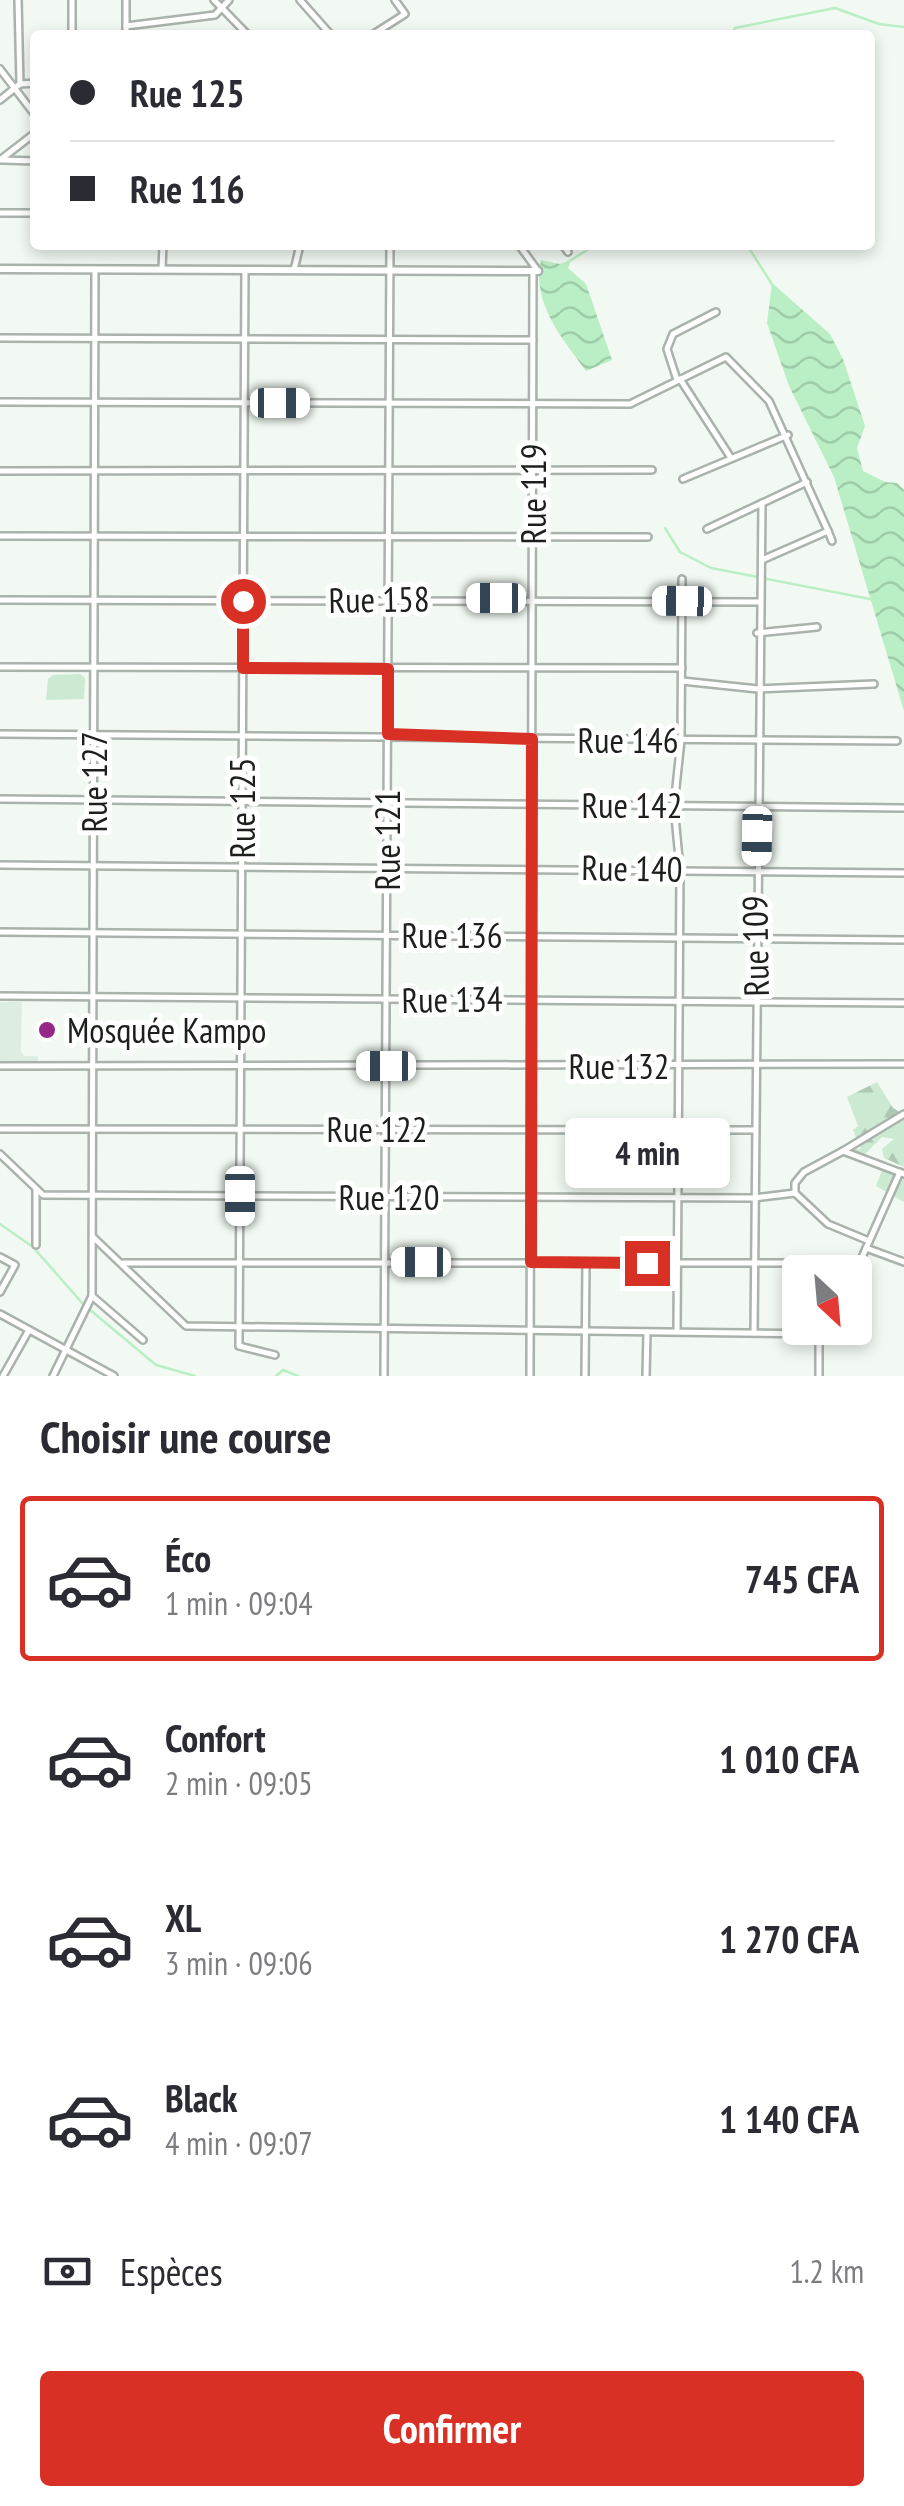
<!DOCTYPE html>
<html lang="fr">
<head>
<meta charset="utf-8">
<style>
  :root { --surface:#fff; --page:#f2f2f3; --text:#2b2b33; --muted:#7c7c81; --line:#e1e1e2; --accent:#d93025 }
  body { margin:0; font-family:"PT Sans Narrow",sans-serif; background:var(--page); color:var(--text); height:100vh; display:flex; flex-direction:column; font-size:38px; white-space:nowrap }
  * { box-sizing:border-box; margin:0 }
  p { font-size:32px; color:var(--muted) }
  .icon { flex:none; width:55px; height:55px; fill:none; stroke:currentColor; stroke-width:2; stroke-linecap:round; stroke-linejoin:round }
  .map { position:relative; height:1376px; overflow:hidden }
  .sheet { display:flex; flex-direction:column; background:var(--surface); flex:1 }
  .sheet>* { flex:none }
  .guide { position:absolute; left:30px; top:30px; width:845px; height:220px; border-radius:10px; box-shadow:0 5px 15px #0003; display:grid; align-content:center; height:220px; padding:0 40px; background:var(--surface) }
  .needle { width:65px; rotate:154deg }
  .tools { position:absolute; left:782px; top:1255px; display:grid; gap:20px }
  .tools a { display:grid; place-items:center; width:90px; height:90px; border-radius:10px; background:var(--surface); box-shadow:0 5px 15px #0003; font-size:50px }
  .end { position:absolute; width:45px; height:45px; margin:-22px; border:12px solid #d93025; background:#fff; box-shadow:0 0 0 5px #fff }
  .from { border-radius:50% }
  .bubble { position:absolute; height:70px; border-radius:10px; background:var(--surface); box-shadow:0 5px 15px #0003; font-size:32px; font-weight:700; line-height:70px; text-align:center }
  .car { position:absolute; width:30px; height:60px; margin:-30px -15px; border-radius:12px; box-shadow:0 0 8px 2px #0007; background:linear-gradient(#fff 24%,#345 0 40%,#fff 0 76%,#345 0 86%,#fff 0) }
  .guide b { display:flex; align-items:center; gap:35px; height:95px; font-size:38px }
  .guide b+b { border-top:2px solid var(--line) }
  .guide i { width:25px; height:25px; background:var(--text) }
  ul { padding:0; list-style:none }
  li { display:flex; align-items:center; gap:30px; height:165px; margin:0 20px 15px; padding:0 20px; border:5px solid transparent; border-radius:10px }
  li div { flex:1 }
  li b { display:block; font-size:38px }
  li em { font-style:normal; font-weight:700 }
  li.on { border-color:var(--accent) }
  li>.icon { width:90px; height:90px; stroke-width:1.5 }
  h2 { padding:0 40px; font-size:45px; line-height:120px }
  .pay { display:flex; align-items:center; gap:25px; height:110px; padding:0 40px; font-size:38px }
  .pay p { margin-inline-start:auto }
  .cta { display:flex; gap:20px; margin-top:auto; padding:20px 40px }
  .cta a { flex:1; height:115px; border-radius:10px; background:var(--accent); color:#fff; font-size:40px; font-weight:700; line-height:115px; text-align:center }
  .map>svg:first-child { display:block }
  .built { fill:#deede1 }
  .forest { fill:url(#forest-firs) }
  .garden { fill:#cbead1 }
  .water { fill:url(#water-waves) }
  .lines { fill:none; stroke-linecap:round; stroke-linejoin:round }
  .stream { stroke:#baeec4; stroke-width:2.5 }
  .minor-casing { stroke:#aab2ac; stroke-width:10 }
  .tertiary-casing { stroke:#aab2ac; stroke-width:11 }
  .minor { stroke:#fff; stroke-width:5 }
  .tertiary { stroke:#fff; stroke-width:6 }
  .route { stroke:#d93025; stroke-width:12 }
  .poi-dot { fill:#952788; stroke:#fff; stroke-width:4 }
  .labels { text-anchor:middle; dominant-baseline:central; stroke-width:10; stroke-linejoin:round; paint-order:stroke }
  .street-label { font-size:35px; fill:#1c1f1c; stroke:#fff }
  .poi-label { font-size:35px; fill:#1c1f1c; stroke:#fff; text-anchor:start }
</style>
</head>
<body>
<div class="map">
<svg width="904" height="1376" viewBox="0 0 904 1376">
  <defs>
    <pattern id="forest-firs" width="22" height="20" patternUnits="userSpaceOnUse" patternTransform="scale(2.5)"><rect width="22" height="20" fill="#cbead1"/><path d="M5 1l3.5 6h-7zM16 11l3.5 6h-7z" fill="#aec8b3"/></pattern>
    <pattern id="water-waves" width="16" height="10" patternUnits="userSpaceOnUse" patternTransform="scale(2.5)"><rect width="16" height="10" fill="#baeec4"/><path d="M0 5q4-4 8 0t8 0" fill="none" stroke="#9fcca8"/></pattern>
  </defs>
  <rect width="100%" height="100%" fill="#f1f9f2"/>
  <path class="built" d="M0 1002H22L21 1051 24 1056H38V1062H0Z"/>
  <g class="forest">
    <path d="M877 1082 893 1108 904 1114V1167L884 1158 882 1149 894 1139 882 1137 861 1158 842 1149H861L853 1130 858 1126 847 1097Z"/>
    <path d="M883 1168 904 1179V1202L876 1186Z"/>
  </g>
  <path class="garden" d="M80 674 85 678 84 699 46 700 48 679 53 675Z"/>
  <g class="water">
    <path d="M541 260 560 264 571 260 568 268 586 284 612 360 586 371C563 339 531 303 541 260Z"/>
    <path d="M772 283 830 334 843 359 865 426 857 448 863 471 885 482 897 483 904 490V711L834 477 789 386 767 323Z"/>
  </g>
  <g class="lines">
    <g class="stream">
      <path d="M732 35 735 28 835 8 879 24 904 27"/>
      <path d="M747 245 773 286"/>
      <path d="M568 262 595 245"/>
      <path d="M665 528 680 552 711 568 875 600"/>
      <path d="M0 1224 33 1247 83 1304 156 1365 195 1376"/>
      <path d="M276 1376 283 1370 298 1376"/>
    </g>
    <defs>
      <g id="minor">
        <path d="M18 0 20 84"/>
        <path d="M72 0V35"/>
        <path d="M214 0 248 35"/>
        <path d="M300 0 331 35"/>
        <path d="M126 26 215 15 229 0"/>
        <path d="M126 35V0"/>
        <path d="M372 35 405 14 395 0"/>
        <path d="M0 69 35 115"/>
        <path d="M0 100 20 84 35 83"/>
        <path d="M0 160 35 133"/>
        <path d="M3 160 35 161"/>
        <path d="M0 213H35"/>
        <path d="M519 245 538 271"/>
        <path d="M563 245 568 252"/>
        <path d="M162 269 163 245"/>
        <path d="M245 270 239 1346 275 1355"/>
        <path d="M294 270 300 245"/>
        <path d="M0 338 533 340"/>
        <path d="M680 379 731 458"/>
        <path d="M677 380 667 349 673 334 716 312"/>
        <path d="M0 402 630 404 726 357 769 401 828 531 762 560"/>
        <path d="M0 471 652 470"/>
        <path d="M683 479 788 435"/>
        <path d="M707 529 807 482"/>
        <path d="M828 531 832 541"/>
        <path d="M0 536 648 537"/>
        <path d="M0 600 759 602"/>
        <path d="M757 633 817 627"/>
        <path d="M0 667 682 668"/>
        <path d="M682 681 758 689 874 684"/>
        <path d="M0 734 897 741"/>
        <path d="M0 799 904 808"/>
        <path d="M0 865 904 873"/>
        <path d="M0 932 904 940"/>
        <path d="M0 996 904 1003"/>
        <path d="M0 1066 904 1064"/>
        <path d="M0 1129 754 1130"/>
        <path d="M843 1151 904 1114"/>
        <path d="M0 1154 43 1195 754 1198 795 1193"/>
        <path d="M93 1237 186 1326 819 1334V1376"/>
        <path d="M869 1241 828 1224 795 1193V1183L804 1172 843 1151 904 1174"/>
        <path d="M36 1245V1189"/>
        <path d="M866 1248 904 1262"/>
        <path d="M0 1257 15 1265 0 1292"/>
        <path d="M123 1263H807"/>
        <path d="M855 1273 900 1172"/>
        <path d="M92 1296 143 1340"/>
        <path d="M0 1314 114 1376"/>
        <path d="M677 1332 680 869 674 806 681 740 682 579"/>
        <path d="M754 1333 762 503"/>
        <path d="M3 1376 29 1330"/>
        <path d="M53 1376 92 1296 95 269"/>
        <path d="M384 1376 390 245"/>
        <path d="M530 1376 533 271"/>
        <path d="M585 1376 586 1263"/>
        <path d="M646 1376 647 1332"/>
      </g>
      <path id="tertiary" d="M0 269 538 271"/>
    </defs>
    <use href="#minor" class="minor-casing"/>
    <use href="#tertiary" class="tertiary-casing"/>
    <use href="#minor" class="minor"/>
    <use href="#tertiary" class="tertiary"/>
  </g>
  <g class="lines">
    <path class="route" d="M243 601V668L388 669V734L532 739 531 1262 647 1263"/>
  </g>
  <circle class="poi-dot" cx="47" cy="1030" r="10"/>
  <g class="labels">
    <g class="street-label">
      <text transform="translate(533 494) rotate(-90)">Rue 119</text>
      <text transform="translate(379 599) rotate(-1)">Rue 158</text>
      <text x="628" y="740">Rue 146</text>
      <text transform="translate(94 782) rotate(-90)">Rue 127</text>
      <text x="632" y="805">Rue 142</text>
      <text transform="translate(242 808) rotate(-90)">Rue 125</text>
      <text transform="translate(387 840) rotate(-90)">Rue 121</text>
      <text transform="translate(632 868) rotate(1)">Rue 140</text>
      <text x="452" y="935">Rue 136</text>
      <text transform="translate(755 946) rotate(-91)">Rue 109</text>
      <text transform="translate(452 999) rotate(-1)">Rue 134</text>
      <text x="619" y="1066">Rue 132</text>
      <text x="377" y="1129">Rue 122</text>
      <text x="389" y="1197">Rue 120</text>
    </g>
    <g class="poi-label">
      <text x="67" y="1030">Mosquée Kampo</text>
    </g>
  </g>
</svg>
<div class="tools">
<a><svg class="needle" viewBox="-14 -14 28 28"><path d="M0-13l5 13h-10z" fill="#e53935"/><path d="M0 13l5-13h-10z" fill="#7c7c81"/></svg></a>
</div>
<i class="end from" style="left:243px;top:601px"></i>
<i class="end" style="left:647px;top:1263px"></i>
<div class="bubble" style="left:565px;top:1118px;width:165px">4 min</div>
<i class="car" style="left:280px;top:403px;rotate:90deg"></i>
<i class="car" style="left:496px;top:598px;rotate:270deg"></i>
<i class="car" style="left:682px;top:601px;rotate:271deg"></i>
<i class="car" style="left:757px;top:836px;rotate:181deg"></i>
<i class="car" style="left:386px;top:1066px;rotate:270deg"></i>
<i class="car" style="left:240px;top:1196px;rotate:180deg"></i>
<i class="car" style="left:421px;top:1262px;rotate:270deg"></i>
<div class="guide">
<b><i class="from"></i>Rue 125</b>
<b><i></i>Rue 116</b>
</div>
</div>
<section class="sheet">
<h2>Choisir une course</h2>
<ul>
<li class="on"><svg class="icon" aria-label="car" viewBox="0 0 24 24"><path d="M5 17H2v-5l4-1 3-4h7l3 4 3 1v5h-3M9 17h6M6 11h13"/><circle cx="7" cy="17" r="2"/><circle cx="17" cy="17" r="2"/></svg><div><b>Éco</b><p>1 min · 09:04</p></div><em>745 CFA</em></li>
<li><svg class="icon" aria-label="car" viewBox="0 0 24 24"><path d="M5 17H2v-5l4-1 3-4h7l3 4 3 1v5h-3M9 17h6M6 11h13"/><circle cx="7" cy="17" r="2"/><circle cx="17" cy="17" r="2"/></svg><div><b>Confort</b><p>2 min · 09:05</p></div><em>1 010 CFA</em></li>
<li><svg class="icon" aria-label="car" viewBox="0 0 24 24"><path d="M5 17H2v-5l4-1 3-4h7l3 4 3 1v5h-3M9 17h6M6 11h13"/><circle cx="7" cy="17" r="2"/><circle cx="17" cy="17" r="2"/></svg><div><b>XL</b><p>3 min · 09:06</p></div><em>1 270 CFA</em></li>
<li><svg class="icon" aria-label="car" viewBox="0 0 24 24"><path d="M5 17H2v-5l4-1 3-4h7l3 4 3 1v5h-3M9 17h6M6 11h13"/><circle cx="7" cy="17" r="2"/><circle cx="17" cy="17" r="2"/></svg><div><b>Black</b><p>4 min · 09:07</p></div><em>1 140 CFA</em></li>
</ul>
<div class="pay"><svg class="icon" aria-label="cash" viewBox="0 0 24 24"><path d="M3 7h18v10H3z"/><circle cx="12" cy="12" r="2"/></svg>Espèces<p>1.2 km</p></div>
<div class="cta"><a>Confirmer</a></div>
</section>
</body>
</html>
